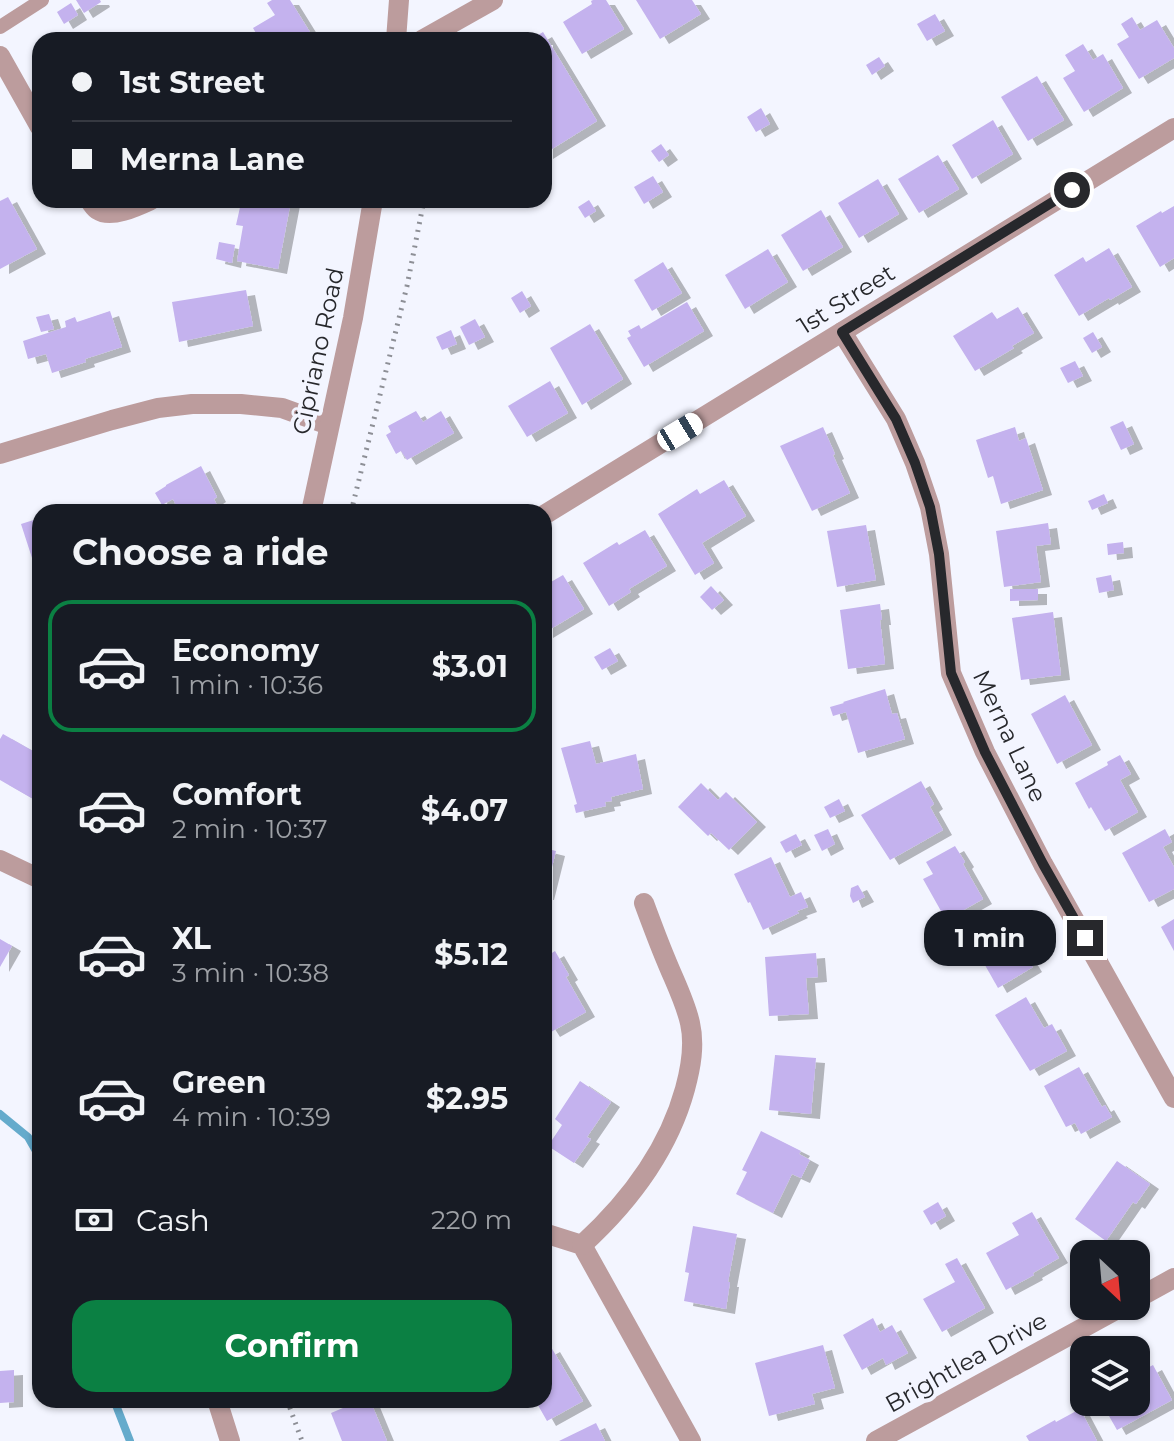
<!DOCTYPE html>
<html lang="en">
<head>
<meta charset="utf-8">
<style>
  :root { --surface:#171b24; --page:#20242c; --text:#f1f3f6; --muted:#9ea1a6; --line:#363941; --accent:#0b8043 }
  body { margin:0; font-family:Montserrat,sans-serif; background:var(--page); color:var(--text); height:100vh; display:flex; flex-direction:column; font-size:30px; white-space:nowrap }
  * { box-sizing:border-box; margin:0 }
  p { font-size:26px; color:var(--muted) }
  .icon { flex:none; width:44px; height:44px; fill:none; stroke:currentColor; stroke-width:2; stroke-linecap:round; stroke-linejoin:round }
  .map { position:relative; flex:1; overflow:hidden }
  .side { position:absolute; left:32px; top:504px; width:520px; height:904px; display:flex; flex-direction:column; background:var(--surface); border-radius:24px; box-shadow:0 2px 6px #0004 }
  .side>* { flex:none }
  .guide { position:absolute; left:32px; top:32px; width:520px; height:176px; border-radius:24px; box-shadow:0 2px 6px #0004; display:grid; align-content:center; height:176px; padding:0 40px; background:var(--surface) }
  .needle { width:52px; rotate:154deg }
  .fabs { position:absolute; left:1070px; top:1240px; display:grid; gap:16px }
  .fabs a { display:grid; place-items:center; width:80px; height:80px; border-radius:16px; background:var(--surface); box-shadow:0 2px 6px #0004; font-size:40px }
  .end { position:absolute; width:36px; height:36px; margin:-18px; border:10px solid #27282c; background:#fff; box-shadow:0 0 0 4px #fff }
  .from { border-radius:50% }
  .bubble { position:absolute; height:56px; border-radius:24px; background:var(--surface); box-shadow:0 2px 6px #0004; font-size:26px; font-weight:700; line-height:56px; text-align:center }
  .car { position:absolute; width:24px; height:48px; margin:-24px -12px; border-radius:10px; box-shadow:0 0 6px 2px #0007; background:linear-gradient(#fff 24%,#345 0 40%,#fff 0 76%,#345 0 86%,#fff 0) }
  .guide b { display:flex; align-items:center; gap:28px; height:76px; font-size:30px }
  .guide b+b { border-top:2px solid var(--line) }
  .guide i { width:20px; height:20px; background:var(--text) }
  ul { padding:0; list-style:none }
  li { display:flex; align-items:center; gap:24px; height:132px; margin:0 16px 12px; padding:0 24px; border:4px solid transparent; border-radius:24px }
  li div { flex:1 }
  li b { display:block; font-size:30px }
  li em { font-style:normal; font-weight:700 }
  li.selected { border-color:var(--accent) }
  li>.icon { width:72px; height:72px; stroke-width:1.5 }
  h2 { padding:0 40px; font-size:36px; line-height:96px }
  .pay { display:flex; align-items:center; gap:20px; height:88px; padding:0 40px; font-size:30px }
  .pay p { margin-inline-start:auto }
  .button { display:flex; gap:16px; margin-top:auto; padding:16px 40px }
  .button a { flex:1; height:92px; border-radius:24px; background:var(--accent); color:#fff; font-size:32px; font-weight:700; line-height:92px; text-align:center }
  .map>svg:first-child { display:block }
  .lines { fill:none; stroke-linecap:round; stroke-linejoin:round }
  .stream { stroke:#65abcc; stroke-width:8 }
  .building { fill:#c4b2ee; filter:url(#shadow) }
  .path { stroke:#8d8f96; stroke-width:5; stroke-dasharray:2 6; stroke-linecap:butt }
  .service { stroke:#bc9c9d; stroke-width:14 }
  .minor { stroke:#bc9c9d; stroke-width:20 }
  .tertiary { stroke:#bc9c9d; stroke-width:20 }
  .route { stroke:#27282c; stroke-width:10 }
  .labels { text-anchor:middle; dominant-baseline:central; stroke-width:8; stroke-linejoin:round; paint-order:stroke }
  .street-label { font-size:24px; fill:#27282c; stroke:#f3f5ff }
</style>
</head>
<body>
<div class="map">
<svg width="1174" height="1441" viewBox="0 0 1174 1441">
  <defs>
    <filter id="shadow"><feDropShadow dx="9" dy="5" stdDeviation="0" flood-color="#0004"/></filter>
  </defs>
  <rect width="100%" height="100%" fill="#f3f5ff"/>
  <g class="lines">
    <g class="stream">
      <path d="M0 1114 28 1137 40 1158"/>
      <path d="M114 1400 130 1441"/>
    </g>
  </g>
  <g class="building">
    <path d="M76 0H100L101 2 84 13Z"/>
    <path d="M272 0H290L313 37 309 40H260L253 28 275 15 267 3Z"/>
    <path d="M593 0H606L624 29 582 54 563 22 592 4 591 1Z"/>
    <path d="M636 0H692L701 14 660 39Z"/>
    <path d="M71 3 78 15 64 24 57 12Z"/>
    <path d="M935 14 945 31 927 41 917 24Z"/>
    <path d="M1132 17 1140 30 1157 20 1174 48V58L1139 79 1117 44 1129 37 1121 24Z"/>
    <path d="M543 32 597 121 544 154V40H530Z"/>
    <path d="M1083 44 1093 60 1103 54 1123 88 1084 112 1063 78 1075 71 1065 55Z"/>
    <path d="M879 57 885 66 872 75 866 65Z"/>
    <path d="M1037 76 1064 120 1028 141 1001 97Z"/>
    <path d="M761 108 770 124 756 132 747 117Z"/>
    <path d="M993 120 1013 154 972 179 952 145Z"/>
    <path d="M661 144 669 155 659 162 651 151Z"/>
    <path d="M938 155 959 189 919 213 898 179Z"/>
    <path d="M653 176 663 192 644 204 634 187Z"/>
    <path d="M878 179 899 214 859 238 838 203Z"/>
    <path d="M8 197 37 249 0 269V201Z"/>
    <path d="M248 200 291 201 278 269 237 261 243 226 236 225 241 203 247 204Z"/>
    <path d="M589 200 596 211 585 218 578 207Z"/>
    <path d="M1174 206V258L1160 267 1136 226 1161 211 1162 213Z"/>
    <path d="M821 210 843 247 803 271 781 235Z"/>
    <path d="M219 242 235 245 232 263 216 259Z"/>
    <path d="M1109 248 1132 287 1110 300 1109 298 1079 316 1054 275 1083 257 1086 262Z"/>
    <path d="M768 249 788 282 745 309 725 275Z"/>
    <path d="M663 262 682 293 652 311 634 280Z"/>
    <path d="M246 290 253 326 179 342 172 302Z"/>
    <path d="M522 291 531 306 520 313 511 298Z"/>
    <path d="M687 302 704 331 644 367 627 338 631 336 628 331 639 325 641 329Z"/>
    <path d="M1018 307 1034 333 1012 346 1014 348 975 371 953 336 992 312 997 319Z"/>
    <path d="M110 311 122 347 85 359 86 362 52 373 46 354 28 359 23 341 66 327 65 321 75 317 77 322Z"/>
    <path d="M49 314 54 329 41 332 36 317Z"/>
    <path d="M475 319 485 337 469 345 460 327Z"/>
    <path d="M590 324 623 379 582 405 550 348Z"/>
    <path d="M451 330 457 344 442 350 436 337Z"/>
    <path d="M1093 332 1102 347 1092 353 1083 338Z"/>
    <path d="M1075 361 1083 376 1068 383 1060 368Z"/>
    <path d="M550 381 568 413 527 437 508 406Z"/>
    <path d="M416 411 423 422 441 411 454 433 407 460 401 451 396 454 386 435 391 432 388 426Z"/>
    <path d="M1123 421 1134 444 1121 450 1110 427Z"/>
    <path d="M823 427 835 454 833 455 850 493 812 511 780 446Z"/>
    <path d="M1015 427 1019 441 1026 438 1043 490 1001 504 993 476 988 478 976 440Z"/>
    <path d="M201 466 217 497 214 499 220 512H179L173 499 162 505 155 493 166 486V485Z"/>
    <path d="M724 480 746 516 702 543 714 563 695 575 658 514 697 489 700 494Z"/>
    <path d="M1104 494 1108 503 1092 510 1088 501Z"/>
    <path d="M40 518V559L33 561 21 524Z"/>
    <path d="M1048 523 1051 544 1036 546 1041 582 1004 587 996 531Z"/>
    <path d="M866 525 876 580 837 587 827 531Z"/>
    <path d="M645 530 667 566 629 589 631 592 609 606 583 563 617 542 619 545Z"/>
    <path d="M1123 542 1124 553 1108 555 1107 544Z"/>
    <path d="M563 575 584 609 544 633V586Z"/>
    <path d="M1111 575 1114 590 1099 593 1096 578Z"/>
    <path d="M711 586 724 600 712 610 700 597Z"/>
    <path d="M1010 589H1038V600L1010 601Z"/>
    <path d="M880 604 882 620H880L885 664 848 669 840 610Z"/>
    <path d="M1053 612 1061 675 1021 680 1012 618Z"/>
    <path d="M610 648 618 661 602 670 594 657Z"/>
    <path d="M885 689 892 714 897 713 905 739 858 753 846 712 833 716 830 707 844 703 843 702Z"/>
    <path d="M1065 695 1092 745 1057 764 1031 714Z"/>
    <path d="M3 734 40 755V803L0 780V739Z"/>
    <path d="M590 741 596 764 636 754 643 789 611 797 612 801 605 802 606 806 576 813 574 805 577 804 561 748Z"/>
    <path d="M1120 755 1131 774 1120 780 1138 812 1105 831 1091 807 1089 809 1075 783 1108 765 1107 762Z"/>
    <path d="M921 781 934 804 930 807 943 830 890 860 861 815Z"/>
    <path d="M701 783 718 800 726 792 757 822 729 850 711 833 708 836 678 807Z"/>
    <path d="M839 799 845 811 830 818 824 807Z"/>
    <path d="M828 829 835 844 822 851 814 835Z"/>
    <path d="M1165 829 1172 842 1163 847 1174 867V889L1149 902 1122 853Z"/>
    <path d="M796 834 802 845 786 853 780 842Z"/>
    <path d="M955 846 965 862 963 864 983 899 946 920 923 879 933 874 926 862Z"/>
    <path d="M544 848 556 851 545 895H544Z"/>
    <path d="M771 857 790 897 801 892 808 907 797 911 799 913 763 930 750 902 748 903 734 874Z"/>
    <path d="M858 885 865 897 853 903 850 896 851 888Z"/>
    <path d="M1003 918 1033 967 998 988 969 937Z"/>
    <path d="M1174 919V951L1161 927Z"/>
    <path d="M0 939 12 946 0 967Z"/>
    <path d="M555 951 569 975 566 977 586 1012 551 1032 544 1021V958Z"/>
    <path d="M816 953 818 977 806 978 809 1014 769 1016 765 957Z"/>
    <path d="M1026 997 1044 1028 1052 1024 1067 1051 1030 1071 995 1015Z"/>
    <path d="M775 1055 816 1058 811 1114 769 1110Z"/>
    <path d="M1079 1067 1102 1107 1105 1105 1112 1117 1081 1134 1075 1123 1066 1127 1044 1086Z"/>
    <path d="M580 1081 611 1102 587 1137 591 1139 574 1163 548 1146 562 1125 555 1119Z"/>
    <path d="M761 1131 801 1151 799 1154 810 1160 801 1178 792 1174 773 1213 736 1194 747 1172 742 1170Z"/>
    <path d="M1117 1161 1150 1184 1136 1204 1133 1202 1106 1241 1075 1219Z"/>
    <path d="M938 1202 946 1216 931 1225 923 1211Z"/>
    <path d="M1032 1212 1059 1258 1033 1273 1034 1275 1006 1290 986 1253 1019 1235 1012 1223Z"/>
    <path d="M693 1226 737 1234 728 1282H730L726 1309 684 1301 689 1273 685 1272Z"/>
    <path d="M957 1258 985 1308 942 1332 923 1299 955 1282 945 1264Z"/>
    <path d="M873 1318 880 1332 892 1325 908 1353 886 1365 883 1358 862 1370 843 1335Z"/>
    <path d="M823 1345 835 1388 812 1394 815 1404 769 1416 755 1363Z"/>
    <path d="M551 1347 583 1401 547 1421 535 1400H544V1351Z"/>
    <path d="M1153 1365 1172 1400 1117 1430 1101 1402H1136V1374Z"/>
    <path d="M14 1370V1402L0 1403V1371Z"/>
    <path d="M362 1400H370L387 1441H342L331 1413Z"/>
    <path d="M1080 1409 1097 1441H1029L1026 1436 1055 1420 1056 1422Z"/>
    <path d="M596 1423 605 1441H559Z"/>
  </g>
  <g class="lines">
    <g class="path">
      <path d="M351 512 407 286 424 200"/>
      <path d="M287 1400 302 1441"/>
    </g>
    <path class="service" d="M0 27 42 0"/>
    <g class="minor">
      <path d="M422 40 493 0"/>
      <path d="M0 56 40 127"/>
      <path d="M89 200C92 203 94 208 98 210 111 219 138 206 151 200"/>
      <path d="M842 332 896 419 915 463 930 507 939 554 951 673 985 752 1043 864 1174 1098"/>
      <path d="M0 454 112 420 158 408 192 404H241L282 408 329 425"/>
      <path d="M544 515 1174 128"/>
      <path d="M0 860 40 879"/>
      <path d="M544 1233 582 1245 691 1441"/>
      <path d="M582 1245C629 1202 668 1151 685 1089 691 1067 695 1045 690 1023 685 1001 674 980 666 960 658 941 651 922 644 903"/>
      <path d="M1136 1299 1174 1278"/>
      <path d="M876 1441 1123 1306"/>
    </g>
    <g class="tertiary">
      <path d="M396 40 399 0"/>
      <path d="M311 512 353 318 373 200"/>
      <path d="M217 1400 230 1441"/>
    </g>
  </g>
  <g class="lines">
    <path class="route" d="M1072 190 842 332 896 419 915 463 930 507 939 554 951 673 985 752 1043 864 1085 938"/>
  </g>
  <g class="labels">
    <g class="street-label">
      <text transform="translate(846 299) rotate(-32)">1st Street</text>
      <text transform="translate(318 351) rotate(-78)">Cipriano Road</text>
      <text transform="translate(1010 736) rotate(65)">Merna Lane</text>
      <text transform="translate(966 1362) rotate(-29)">Brightlea Drive</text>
    </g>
  </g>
</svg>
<div class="fabs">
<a><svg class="needle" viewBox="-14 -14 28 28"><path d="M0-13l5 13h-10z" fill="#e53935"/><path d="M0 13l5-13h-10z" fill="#9ea1a6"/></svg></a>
<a><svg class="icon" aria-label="layers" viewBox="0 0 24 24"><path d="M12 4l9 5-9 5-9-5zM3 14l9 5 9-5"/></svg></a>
</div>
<i class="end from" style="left:1072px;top:190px"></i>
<i class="end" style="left:1085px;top:938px"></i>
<div class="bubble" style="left:924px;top:910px;width:132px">1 min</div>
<i class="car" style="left:680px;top:432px;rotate:59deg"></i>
<div class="guide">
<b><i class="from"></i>1st Street</b>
<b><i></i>Merna Lane</b>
</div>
<section class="side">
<h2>Choose a ride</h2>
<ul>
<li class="selected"><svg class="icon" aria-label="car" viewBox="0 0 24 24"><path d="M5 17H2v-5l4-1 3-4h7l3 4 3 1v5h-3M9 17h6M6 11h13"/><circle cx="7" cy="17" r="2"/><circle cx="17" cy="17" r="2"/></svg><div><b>Economy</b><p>1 min · 10:36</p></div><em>$3.01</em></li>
<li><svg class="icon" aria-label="car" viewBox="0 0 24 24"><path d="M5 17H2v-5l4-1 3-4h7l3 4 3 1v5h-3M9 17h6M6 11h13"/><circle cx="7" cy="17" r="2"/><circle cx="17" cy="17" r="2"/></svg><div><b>Comfort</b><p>2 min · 10:37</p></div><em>$4.07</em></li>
<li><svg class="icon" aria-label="car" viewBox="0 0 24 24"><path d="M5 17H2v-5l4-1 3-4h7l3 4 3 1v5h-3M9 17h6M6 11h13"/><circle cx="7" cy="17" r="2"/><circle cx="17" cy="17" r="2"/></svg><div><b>XL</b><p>3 min · 10:38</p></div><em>$5.12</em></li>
<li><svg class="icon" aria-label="car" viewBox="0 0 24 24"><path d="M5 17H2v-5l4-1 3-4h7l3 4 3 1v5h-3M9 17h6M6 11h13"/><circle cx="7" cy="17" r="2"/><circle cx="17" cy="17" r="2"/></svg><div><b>Green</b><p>4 min · 10:39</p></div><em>$2.95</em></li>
</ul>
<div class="pay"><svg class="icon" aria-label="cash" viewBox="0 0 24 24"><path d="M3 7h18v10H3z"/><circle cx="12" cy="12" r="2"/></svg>Cash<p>220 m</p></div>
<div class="button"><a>Confirm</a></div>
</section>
</div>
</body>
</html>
